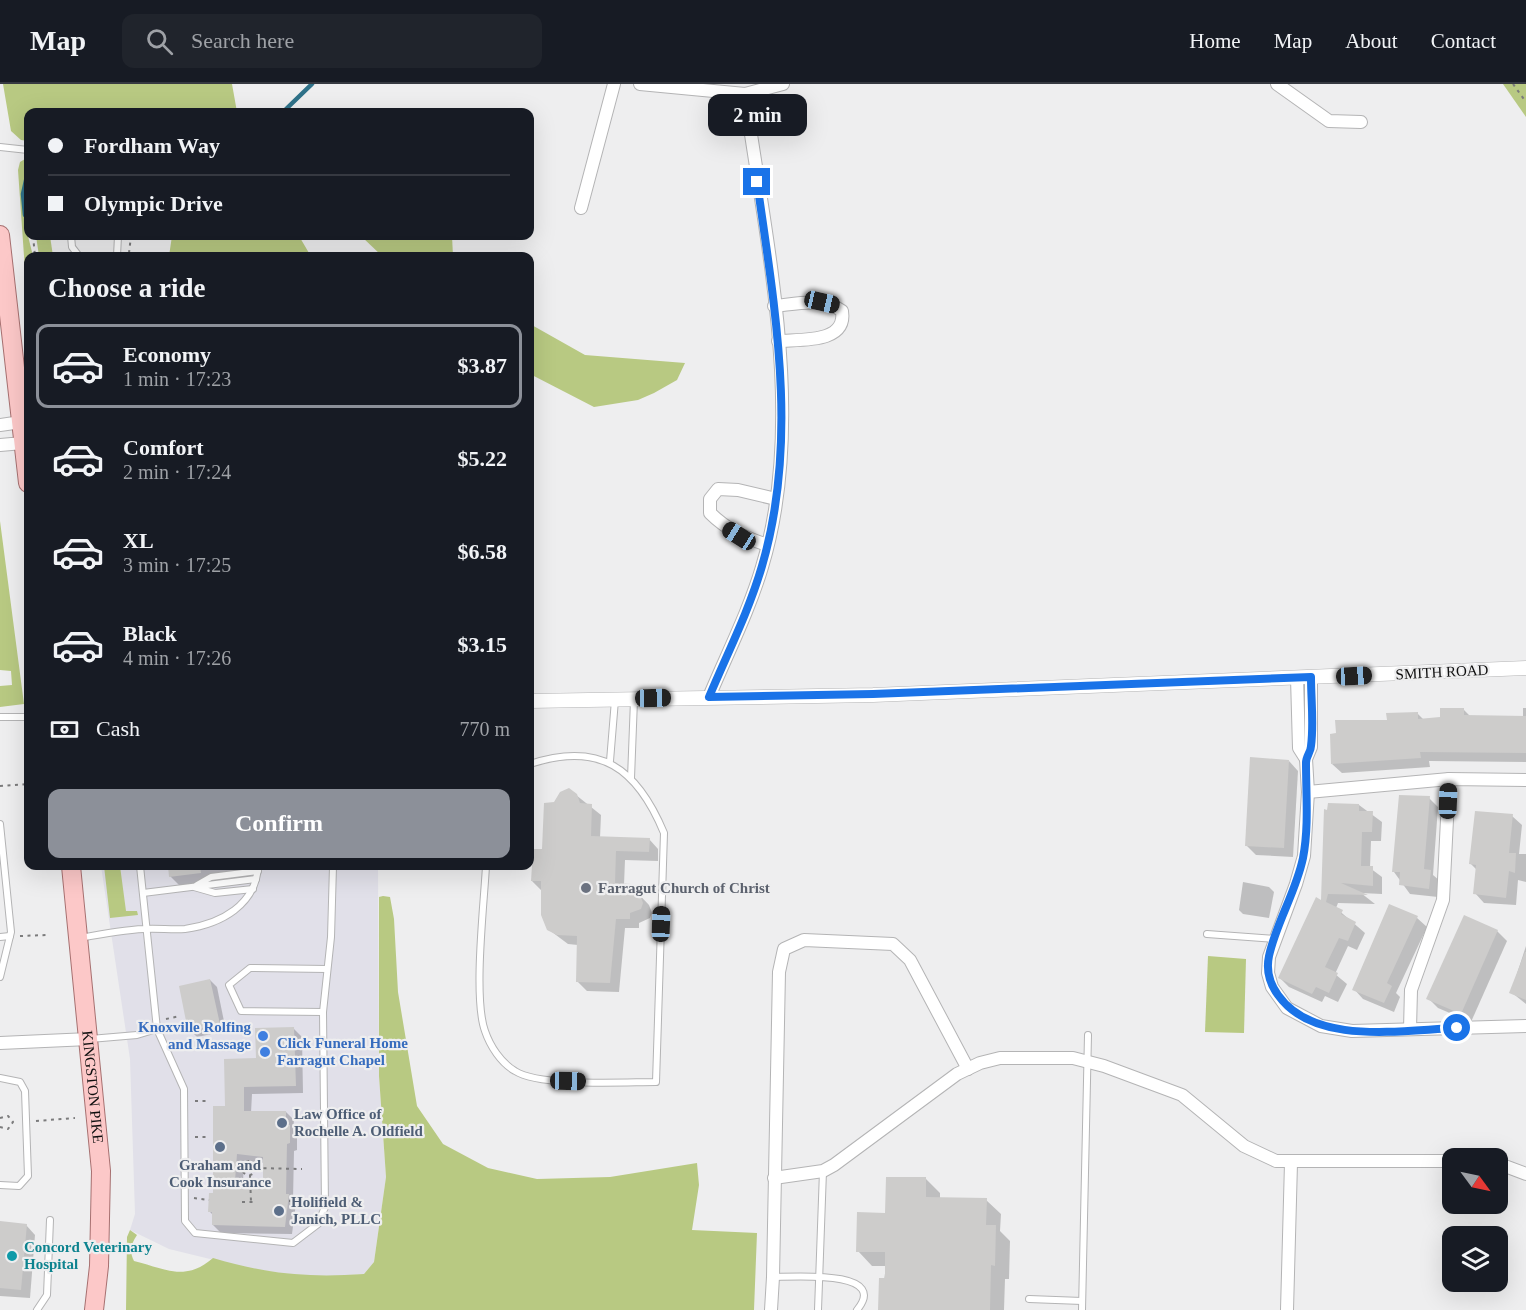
<!DOCTYPE html>
<html lang="en">
<head>
<meta charset="utf-8">
<style>
  :root { --surface:#171b24; --page:#20242c; --text:#f1f3f6; --muted:#9ea1a6; --line:#363941; --accent:#8c9099 }
  body { margin:0; font-family:"Times New Roman",serif; background:var(--page); color:var(--text); height:100vh; display:flex; flex-direction:column; font-size:22px; white-space:nowrap }
  * { box-sizing:border-box; margin:0 }
  p { font-size:20px; color:var(--muted) }
  .icon { flex:none; width:33px; height:33px; fill:none; stroke:currentColor; stroke-width:2; stroke-linecap:round; stroke-linejoin:round }
  .map { position:relative; flex:1; overflow:hidden }
  .sheet { position:absolute; left:24px; top:168px; width:510px; height:618px; display:flex; flex-direction:column; background:var(--surface); border-radius:12px; box-shadow:0 6px 24px #0002 }
  .sheet>* { flex:none }
  .top-card { position:absolute; left:24px; top:24px; width:510px; height:132px; border-radius:12px; box-shadow:0 6px 24px #0002; display:grid; align-content:center; height:132px; padding:0 24px; background:var(--surface) }
  .needle { width:39px; rotate:123deg }
  .buttons { position:absolute; left:1442px; top:1064px; display:grid; gap:12px }
  .buttons a { display:grid; place-items:center; width:66px; height:66px; border-radius:12px; background:var(--surface); box-shadow:0 6px 24px #0002; font-size:30px }
  .end { position:absolute; width:27px; height:27px; margin:-14px; border:8px solid #1a73e8; background:#fff; box-shadow:0 0 0 3px #fff }
  .from { border-radius:50% }
  .bubble { position:absolute; height:42px; border-radius:12px; background:var(--surface); box-shadow:0 6px 24px #0002; font-size:20px; font-weight:800; line-height:42px; text-align:center }
  .car { position:absolute; width:18px; height:36px; margin:-18px -9px; border-radius:8px; box-shadow:0 0 4px 2px #0007; background:linear-gradient(#222 24%,#8ab4d8 0 40%,#222 0 76%,#8ab4d8 0 86%,#222 0) }
  .top-card b { display:flex; align-items:center; gap:21px; height:57px; font-size:22px }
  .top-card b+b { border-top:2px solid var(--line) }
  .top-card i { width:15px; height:15px; background:var(--text) }
  ul { padding:0; list-style:none }
  li { display:flex; align-items:center; gap:18px; height:84px; margin:0 12px 9px; padding:0 12px; border:3px solid transparent; border-radius:12px }
  li div { flex:1 }
  li b { display:block; font-size:22px }
  li em { font-style:normal; font-weight:800 }
  li.current { border-color:var(--accent) }
  li>.icon { width:54px; height:54px; stroke-width:1.5 }
  h2 { padding:0 24px; font-size:27px; line-height:72px }
  .pay { display:flex; align-items:center; gap:15px; height:66px; padding:0 24px; font-size:22px }
  .pay p { margin-inline-start:auto }
  .primary-button { display:flex; gap:12px; margin-top:auto; padding:12px 24px }
  .primary-button a { flex:1; height:69px; border-radius:12px; background:var(--accent); color:#fff; font-size:24px; font-weight:800; line-height:69px; text-align:center }
  header { display:flex; align-items:center; gap:36px; box-sizing:border-box; height:84px; padding:0 30px; background:var(--surface); border-bottom:2px solid var(--line) }
  header strong { font-size:28px }
  nav { display:flex; gap:33px; margin-inline-start:auto; font-size:21px }
  .search { width:420px; height:54px; background:var(--page); display:flex; align-items:center; gap:15px; box-sizing:border-box; padding:0 21px; border-radius:12px; color:var(--muted); font-size:22px }
  .map>svg:first-child { display:block }
  .built { fill:#e1e0e9 }
  .green { fill:#b8c982 }
  .shadow { fill:#0003; fill-rule:evenodd }
  .lines { fill:none; stroke-linecap:round; stroke-linejoin:round }
  .stream { stroke:#2f7289; stroke-width:4.5 }
  .building { fill:#cdcccb; fill-rule:evenodd }
  .service-casing { stroke:#b4b4b5; stroke-width:8 }
  .minor-casing { stroke:#b4b4b5; stroke-width:14 }
  .tertiary-casing { stroke:#b4b4b5; stroke-width:15 }
  .primary-casing { stroke:#a77070; stroke-width:20 }
  .path { stroke:#7b7b7c; stroke-width:2; stroke-dasharray:3 4.5; stroke-linecap:butt }
  .service { stroke:#fff; stroke-width:6 }
  .minor { stroke:#fff; stroke-width:12 }
  .tertiary { stroke:#fff; stroke-width:14 }
  .primary { stroke:#fcc8c8; stroke-width:18 }
  .route { stroke:#1a73e8; stroke-width:8 }
  .worship-dot { fill:#6b7280; stroke:#eeeeef; stroke-width:2 }
  .shop-dot { fill:#3f7fe0; stroke:#eeeeef; stroke-width:2 }
  .service-dot { fill:#5c6f8a; stroke:#eeeeef; stroke-width:2 }
  .culture-dot { fill:#0f9aa8; stroke:#eeeeef; stroke-width:2 }
  .labels { text-anchor:middle; dominant-baseline:central; stroke-width:4.5; stroke-linejoin:round; paint-order:stroke }
  .street-label { font-size:15px; fill:#0e0e0e; stroke:#eeeeef }
  .worship-label { font-size:15px; font-weight:bold; fill:#5b616d; stroke:#eeeeef; text-anchor:start }
  .shop-label { font-size:15px; font-weight:bold; fill:#366cbe; stroke:#eeeeef; text-anchor:end }
  .service-label { font-size:15px; font-weight:bold; fill:#4e5e75; stroke:#eeeeef; text-anchor:start }
  .culture-label { font-size:15px; font-weight:bold; fill:#0d838f; stroke:#eeeeef; text-anchor:start }
</style>
</head>
<body>
<header>
<strong>Map</strong>
<div class="search"><svg class="icon" aria-label="search" viewBox="0 0 24 24"><circle cx="10" cy="10" r="6"/><path d="M15 15l6 6"/></svg>Search here</div>
<nav><a>Home</a><a>Map</a><a>About</a><a>Contact</a></nav>
</header>
<div class="map">
<svg width="1526" height="1226" viewBox="0 0 1526 1226">
  <rect width="100%" height="100%" fill="#eeeeef"/>
  <path class="built" d="M101 782H378L379 992 386 1093 374 1178 364 1190 322 1193 259 1187 169 1165 130 1146 135 1130 130 975Z"/>
  <g class="green">
    <path d="M3 0H232L237 28H28V57L21 56 11 47Z"/>
    <path d="M1503 0H1526V33Z"/>
    <path d="M25 75 28 77V152L33 172H28V229L18 86 20 78Z"/>
    <path d="M36 152H50L53 172H39Z"/>
    <path d="M172 152H299L309 169 333 172H169Z"/>
    <path d="M361 152H452L453 172H382Z"/>
    <path d="M530 240 585 271 685 279 677 296 654 309 638 316 594 323 530 290Z"/>
    <path d="M0 437 24 620 0 623V602L12 601 11 587 0 586Z"/>
    <path d="M104 782H120L126 827H137L138 831 110 834Z"/>
    <path d="M383 812 390 813 394 835 398 908 417 1022 443 1060 488 1084 537 1095 610 1093 697 1079 699 1101 692 1146 757 1149 754 1226H126L127 1153 130 1146 137 1151C131 1160 129 1167 134 1177 166 1185 185 1198 213 1174 267 1190 308 1194 364 1190L374 1178 386 1093 379 992V813Z"/>
    <path d="M1208 872 1246 875 1244 949 1205 948Z"/>
  </g>
  <g class="shadow">
    <path d="M1523 624H1526V678L1429 677 1430 683 1342 689 1332 680 1388 637 1417 629 1424 636 1442 635 1464 626 1471 633H1523Z"/>
    <path d="M1289 677 1298 687 1293 773 1256 771 1247 762Z"/>
    <path d="M576 711 601 731 600 754 649 755 658 765V777L625 776 624 801H630L649 821 652 829 650 834 639 839V844H625L619 908 587 907 577 897 578 861 568 860 548 845 542 807 532 797 544 766 555 719Z"/>
    <path d="M1429 714 1438 723 1433 791 1440 797 1438 813 1410 810 1394 788Z"/>
    <path d="M1359 721 1382 738 1381 757H1371L1370 784 1382 793V810L1361 809 1375 820 1338 819 1336 824 1365 849 1357 866 1348 862 1335 890 1347 900 1338 918 1325 912 1322 918 1289 903 1280 894 1323 818Z"/>
    <path d="M1512 732 1522 741 1519 770H1526V798L1518 796 1516 821 1484 819 1475 809 1477 786 1471 780Z"/>
    <path d="M169 782H249L250 793 180 802 170 792Z"/>
    <path d="M1243 798 1269 803 1274 808 1269 834 1243 830 1239 826Z"/>
    <path d="M1390 822 1417 834 1427 843 1396 909 1400 913 1394 928 1363 915 1354 905Z"/>
    <path d="M1497 847 1507 857 1471 938 1438 924 1428 914Z"/>
    <path d="M1526 862V920L1511 908Z"/>
    <path d="M210 896 217 903 226 947 197 953 190 946Z"/>
    <path d="M294 945 302 953 303 1009 252 1010 251 1029 286 1028 294 1036 293 1046 297 1050V1066L294 1067 293 1116 296 1119 292 1150 221 1149 213 1141V1131L210 1128 226 1023 258 975ZM244 1077 265 1079V1099L243 1098Z"/>
    <path d="M926 1095 940 1109V1115L986 1116 1001 1130 1000 1147 1010 1157 1009 1195H1005L1004 1226H880L886 1182H872L858 1167 887 1130Z"/>
    <path d="M0 1139 26 1141 35 1151 30 1214 0 1212Z"/>
  </g>
  <g class="lines">
    <g class="stream">
      <path d="M283 28 312 0"/>
      <path d="M25 131 23 110 27 92"/>
    </g>
  </g>
  <g class="building">
    <path d="M1440 624H1464V631L1526 632V669L1420 668 1421 674 1331 680 1330 650 1336 649 1335 636H1387L1386 629 1418 628V635L1440 633Z"/>
    <path d="M1250 673 1289 676 1284 764 1245 762Z"/>
    <path d="M569 704 577 710 580 719 592 720 591 752 650 754 649 768 616 767 615 799 631 800V806L640 810 643 819 641 825 630 829V835H616L610 899 576 898 577 852 557 851 547 846 541 831V797H531L533 765H542L544 719 554 718 560 708Z"/>
    <path d="M1399 711 1430 712 1424 785 1431 786 1429 805 1399 801 1400 788H1392Z"/>
    <path d="M1328 719 1359 720V727H1373L1372 748H1362L1361 782H1373V802L1341 799 1368 811 1328 810 1326 818 1343 826 1341 830 1356 838 1348 857 1339 854 1325 883 1338 889 1329 909 1316 903 1312 910 1278 894 1316 813 1321 816 1324 725 1327 726Z"/>
    <path d="M1475 727 1513 730 1509 769H1516L1515 789 1509 787 1506 814 1473 810 1476 781 1469 780Z"/>
    <path d="M168 782H200L201 789 169 793Z"/>
    <path d="M1389 820 1418 832 1387 899 1392 902 1384 919 1352 906Z"/>
    <path d="M1464 831 1498 846 1461 930 1426 915Z"/>
    <path d="M1525 868H1526V916L1509 909Z"/>
    <path d="M210 895 220 940 188 947 179 902Z"/>
    <path d="M294 943 296 1002 244 1003V1027H286V1040L290 1041V1059L287 1060 286 1110H289L285 1143 212 1141V1128H208L209 1109H213V1022H225L224 975 256 974 255 944ZM237 1070 263 1073V1098L235 1097Z"/>
    <path d="M886 1093H926V1113L987 1114 986 1141H996L995 1182 991 1181 990 1226H878L879 1194H885V1168H856L857 1128 885 1129Z"/>
    <path d="M0 1137 27 1140 21 1206 0 1204Z"/>
  </g>
  <g class="lines">
    <defs>
      <g id="service">
        <path d="M0 63 28 66"/>
        <path d="M71 152 72 163 79 172"/>
        <path d="M117 172 118 152"/>
        <path d="M0 633H28"/>
        <path d="M610 677 615 616"/>
        <path d="M631 694 634 616"/>
        <path d="M0 740 11 848 0 893"/>
        <path d="M140 782 157 945 184 1005 185 1137 195 1149 293 1159 318 1140 325 1123 323 928 331 853 333 782"/>
        <path d="M486 782C484 820 473 914 485 947 490 962 501 979 515 987 540 1003 624 998 656 998L664 749C637 684 600 657 530 680"/>
        <path d="M197 801 211 793 258 787"/>
        <path d="M194 803 215 809 253 805"/>
        <path d="M143 809 256 795"/>
        <path d="M1207 850 1275 855"/>
        <path d="M0 853 10 852"/>
        <path d="M80 854C101 850 122 846 144 845 157 844 172 846 185 845 221 840 256 821 258 782"/>
        <path d="M323 928 241 927 229 901 250 884 327 885"/>
        <path d="M90 955 137 951 157 945"/>
        <path d="M0 994 20 998 25 1007 28 1092 19 1102 0 1101"/>
        <path d="M773 1193C790 1193 891 1185 857 1226"/>
        <path d="M1029 1215 1082 1217"/>
        <path d="M37 1226 47 1211 50 1136"/>
        <path d="M818 1226 823 1087"/>
        <path d="M1082 1226 1088 951"/>
      </g>
      <g id="minor">
        <path d="M640 0 745 10 783 0"/>
        <path d="M1277 0 1329 37 1361 38"/>
        <path d="M581 124 614 0"/>
        <path d="M774 222C796 220 823 213 842 227 847 260 800 255 778 257"/>
        <path d="M0 341 21 338"/>
        <path d="M0 361 23 359"/>
        <path d="M767 461C744 453 727 446 710 429V415L718 405 738 406 776 415"/>
        <path d="M1311 593V663L1306 675 1308 708 1304 772 1296 800 1269 873 1268 889 1272 903 1287 924 1321 942 1352 947 1526 942"/>
        <path d="M1297 594 1299 664 1306 675"/>
        <path d="M709 613C727 570 749 527 762 483 807 335 766 160 745 10"/>
        <path d="M1308 708 1449 695 1526 696"/>
        <path d="M1410 945 1411 906 1443 816 1449 695"/>
        <path d="M0 959 89 955"/>
        <path d="M1497 1079 1526 1090"/>
        <path d="M774 1094 823 1087 834 1081 957 990 980 979 1000 974H1073L1104 982 1182 1011 1244 1062 1276 1077H1452"/>
        <path d="M771 1226 773 1193 779 888 784 865 804 856 893 860 910 876 968 985"/>
        <path d="M1287 1226 1291 1079"/>
      </g>
      <path id="tertiary" d="M530 617 873 611 1526 584"/>
      <g id="primary">
        <path d="M0 151 28 399"/>
        <path id="s1" d="M71 782 101 1087 99 1182 94 1226"/>
      </g>
    </defs>
    <use href="#service" class="service-casing"/>
    <use href="#minor" class="minor-casing"/>
    <use href="#tertiary" class="tertiary-casing"/>
    <use href="#primary" class="primary-casing"/>
    <g class="path">
      <path d="M1513 0 1526 18"/>
      <path d="M33 152 35 172"/>
      <path d="M129 169 131 152"/>
      <path d="M0 702 28 700"/>
      <path d="M20 852 47 851"/>
      <path d="M166 935 180 932"/>
      <path d="M195 1017H207"/>
      <path d="M0 1034 8 1032 13 1038 8 1045 0 1043"/>
      <path d="M36 1037 75 1034"/>
      <path d="M195 1053H207"/>
      <circle cx="249" cy="1084" r="7"/>
      <path d="M206 1084 242 1085"/>
      <path d="M256 1084 302 1085"/>
      <path d="M250 1091 251 1118"/>
      <path d="M194 1114 209 1116"/>
      <path d="M289 1117H301"/>
      <path d="M242 1118H255"/>
    </g>
    <use href="#service" class="service"/>
    <use href="#minor" class="minor"/>
    <use href="#tertiary" class="tertiary"/>
    <use href="#primary" class="primary"/>
  </g>
  <g class="lines">
    <path class="route" d="M757 98C775 225 799 356 762 482 749 527 727 570 709 613L873 610 1311 593C1311 616 1314 640 1311 662 1311 668 1306 672 1306 679 1306 710 1309 743 1303 774 1296 808 1276 839 1269 872 1266 886 1270 900 1278 911 1314 962 1401 946 1457 944"/>
  </g>
  <circle class="worship-dot" cx="586" cy="804" r="6"/>
  <g class="shop-dot">
    <circle cx="263" cy="952" r="6"/>
    <circle cx="265" cy="968" r="6"/>
  </g>
  <g class="service-dot">
    <circle cx="282" cy="1039" r="6"/>
    <circle cx="220" cy="1063" r="6"/>
    <circle cx="279" cy="1127" r="6"/>
  </g>
  <circle class="culture-dot" cx="12" cy="1172" r="6"/>
  <g class="labels">
    <g class="street-label">
      <text transform="translate(1442 588) rotate(-3)">SMITH ROAD</text>
      <text stroke="none"><textPath href="#s1" startOffset="222">KINGSTON PIKE</textPath></text>
    </g>
    <g class="worship-label">
      <text x="598" y="804">Farragut Church of Christ</text>
    </g>
    <g class="shop-label">
      <text x="251" y="943">Knoxville Rolfing<tspan x="251" dy="17">and Massage</tspan></text>
      <text x="277" y="959" text-anchor="start">Click Funeral Home<tspan x="277" dy="17">Farragut Chapel</tspan></text>
    </g>
    <g class="service-label">
      <text x="294" y="1030">Law Office of<tspan x="294" dy="17">Rochelle A. Oldfield</tspan></text>
      <text x="220" y="1081" text-anchor="middle">Graham and<tspan x="220" dy="17">Cook Insurance</tspan></text>
      <text x="291" y="1118">Holifield &amp;<tspan x="291" dy="17">Janich, PLLC</tspan></text>
    </g>
    <g class="culture-label">
      <text x="24" y="1163">Concord Veterinary<tspan x="24" dy="17">Hospital</tspan></text>
    </g>
  </g>
</svg>
<div class="buttons">
<a><svg class="needle" viewBox="-14 -14 28 28"><path d="M0-13l5 13h-10z" fill="#e53935"/><path d="M0 13l5-13h-10z" fill="#9ea1a6"/></svg></a>
<a><svg class="icon" aria-label="layers" viewBox="0 0 24 24"><path d="M12 4l9 5-9 5-9-5zM3 14l9 5 9-5"/></svg></a>
</div>
<i class="end from" style="left:1457px;top:944px"></i>
<i class="end" style="left:757px;top:98px"></i>
<div class="bubble" style="left:708px;top:10px;width:99px">2 min</div>
<i class="car" style="left:822px;top:218px;rotate:103deg"></i>
<i class="car" style="left:739px;top:452px;rotate:302deg"></i>
<i class="car" style="left:1354px;top:592px;rotate:87deg"></i>
<i class="car" style="left:653px;top:614px;rotate:89deg"></i>
<i class="car" style="left:1448px;top:717px;rotate:2deg"></i>
<i class="car" style="left:661px;top:840px;rotate:2deg"></i>
<i class="car" style="left:568px;top:997px;rotate:91deg"></i>
<div class="top-card">
<b><i class="from"></i>Fordham Way</b>
<b><i></i>Olympic Drive</b>
</div>
<section class="sheet">
<h2>Choose a ride</h2>
<ul>
<li class="current"><svg class="icon" aria-label="car" viewBox="0 0 24 24"><path d="M5 17H2v-5l4-1 3-4h7l3 4 3 1v5h-3M9 17h6M6 11h13"/><circle cx="7" cy="17" r="2"/><circle cx="17" cy="17" r="2"/></svg><div><b>Economy</b><p>1 min · 17:23</p></div><em>$3.87</em></li>
<li><svg class="icon" aria-label="car" viewBox="0 0 24 24"><path d="M5 17H2v-5l4-1 3-4h7l3 4 3 1v5h-3M9 17h6M6 11h13"/><circle cx="7" cy="17" r="2"/><circle cx="17" cy="17" r="2"/></svg><div><b>Comfort</b><p>2 min · 17:24</p></div><em>$5.22</em></li>
<li><svg class="icon" aria-label="car" viewBox="0 0 24 24"><path d="M5 17H2v-5l4-1 3-4h7l3 4 3 1v5h-3M9 17h6M6 11h13"/><circle cx="7" cy="17" r="2"/><circle cx="17" cy="17" r="2"/></svg><div><b>XL</b><p>3 min · 17:25</p></div><em>$6.58</em></li>
<li><svg class="icon" aria-label="car" viewBox="0 0 24 24"><path d="M5 17H2v-5l4-1 3-4h7l3 4 3 1v5h-3M9 17h6M6 11h13"/><circle cx="7" cy="17" r="2"/><circle cx="17" cy="17" r="2"/></svg><div><b>Black</b><p>4 min · 17:26</p></div><em>$3.15</em></li>
</ul>
<div class="pay"><svg class="icon" aria-label="cash" viewBox="0 0 24 24"><path d="M3 7h18v10H3z"/><circle cx="12" cy="12" r="2"/></svg>Cash<p>770 m</p></div>
<div class="primary-button"><a>Confirm</a></div>
</section>
</div>
</body>
</html>
